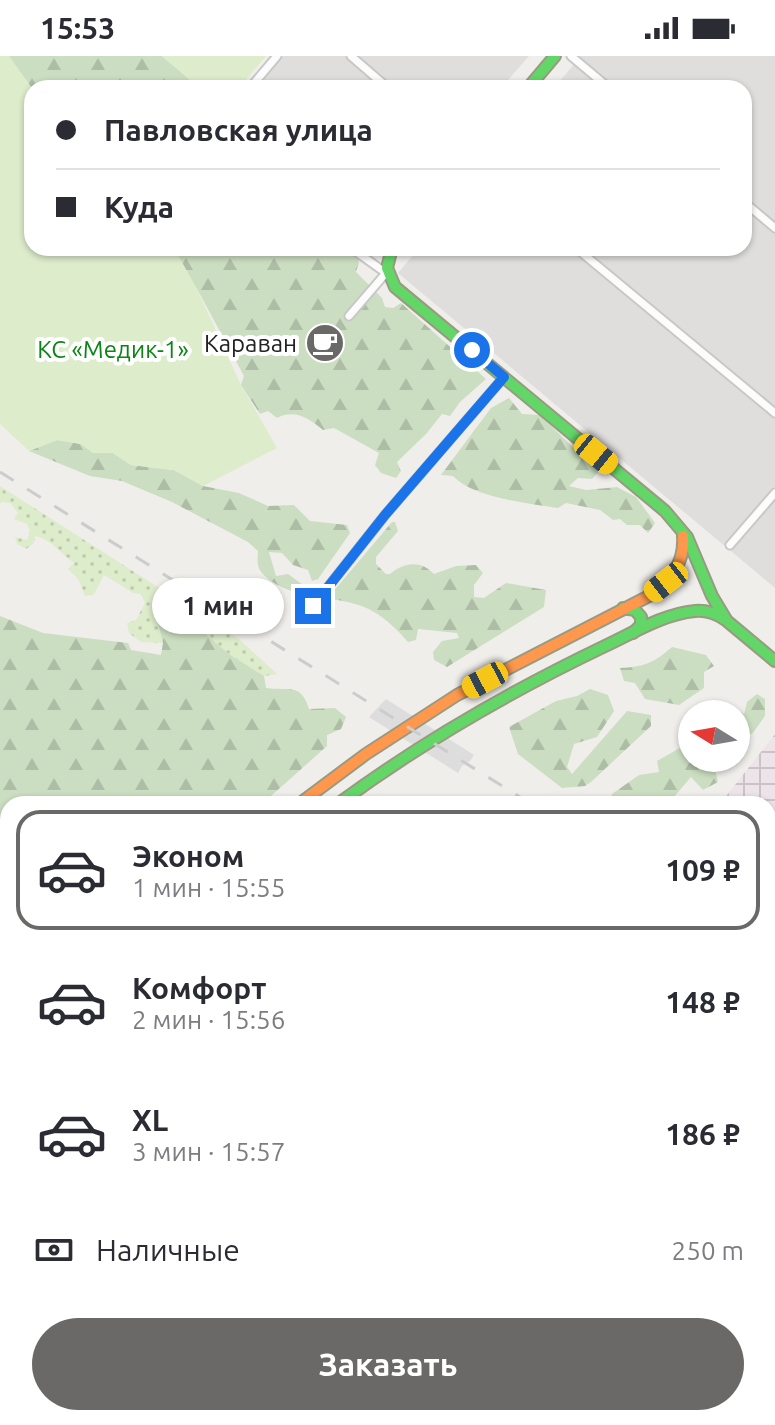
<!DOCTYPE html>
<html lang="ru">
<head>
<meta charset="utf-8">
<style>
  :root { --surface:#fff; --page:#f2f2f3; --text:#2b2b33; --muted:#7c7c81; --line:#e1e1e2; --accent:#6a6968 }
  body { margin:0; font-family:Ubuntu,sans-serif; background:var(--page); color:var(--text); height:100vh; display:flex; flex-direction:column; font-size:30px; white-space:nowrap }
  * { box-sizing:border-box; margin:0 }
  p { font-size:26px; color:var(--muted) }
  .icon { flex:none; width:44px; height:44px; fill:none; stroke:currentColor; stroke-width:2; stroke-linecap:round; stroke-linejoin:round }
  .map { position:relative; flex:1; overflow:hidden }
  .drawer { position:absolute; left:0px; top:740px; width:776px; height:630px; display:flex; flex-direction:column; background:var(--surface); border-radius:24px 24px 0 0; box-shadow:0 2px 6px #0004 }
  .drawer>* { flex:none }
  .top-card { position:absolute; left:24px; top:24px; width:728px; height:176px; border-radius:24px; box-shadow:0 2px 6px #0004; display:grid; align-content:center; height:176px; padding:0 32px; background:var(--surface) }
  .needle { width:52px; rotate:281deg }
  .controls { position:absolute; left:678px; top:644px; display:grid; gap:16px }
  .controls a { display:grid; place-items:center; width:72px; height:72px; border-radius:50%; background:var(--surface); box-shadow:0 2px 6px #0004; font-size:40px }
  .end { position:absolute; width:36px; height:36px; margin:-18px; border:10px solid #1a73e8; background:#fff; box-shadow:0 0 0 4px #fff }
  .from { border-radius:50% }
  .bubble { position:absolute; height:56px; border-radius:28px; background:var(--surface); box-shadow:0 2px 6px #0004; font-size:26px; font-weight:700; line-height:56px; text-align:center }
  .car { position:absolute; width:24px; height:48px; margin:-24px -12px; border-radius:10px; box-shadow:0 0 6px 2px #0007; background:linear-gradient(#f5c518 24%,#345 0 40%,#f5c518 0 76%,#345 0 86%,#f5c518 0) }
  .top-card b { display:flex; align-items:center; gap:28px; height:76px; font-size:30px }
  .top-card b+b { border-top:2px solid var(--line) }
  .top-card i { width:20px; height:20px; background:var(--text) }
  ul { padding:14px 0 0; list-style:none }
  li { display:flex; align-items:center; gap:24px; height:120px; margin:0 16px 12px; padding:0 16px; border:4px solid transparent; border-radius:24px }
  li div { flex:1 }
  li b { display:block; font-size:30px }
  li em { font-style:normal; font-weight:700 }
  li.selected { border-color:var(--accent) }
  li>.icon { width:72px; height:72px; stroke-width:1.5 }
  .pay { display:flex; align-items:center; gap:20px; height:88px; padding:0 32px; font-size:30px }
  .pay p { margin-inline-start:auto }
  .button { display:flex; gap:16px; margin-top:auto; padding:16px 32px }
  .button a { flex:1; height:92px; border-radius:48px; background:var(--accent); color:#fff; font-size:32px; font-weight:700; line-height:92px; text-align:center }
  .status { display:flex; justify-content:space-between; align-items:center; height:56px; padding:0 40px; background:var(--surface); direction:ltr }
  .status svg { height:22px; fill:currentColor }
  .map>svg:first-child { display:block }
  .residential { fill:#dfdedc }
  .industrial { fill:url(#industrial-grid) }
  .grass { fill:url(#grass-dots) }
  .forest { fill:url(#forest-firs) }
  .garden { fill:#ddeccb }
  .pier { fill:#dedddd }
  .lines { fill:none; stroke-linecap:round; stroke-linejoin:round }
  .street-casing { stroke:#c9c8c7; stroke-width:11 }
  .fast-casing { stroke:#999a82; stroke-width:14 }
  .slow-casing { stroke:#999a82; stroke-width:14 }
  .jam-casing { stroke:#999a82; stroke-width:14 }
  .street { stroke:#fdfcfc; stroke-width:7 }
  .fast { stroke:#63d668; stroke-width:10 }
  .slow { stroke:#ff974d; stroke-width:10 }
  .jam { stroke:#b3261e; stroke-width:10 }
  .rail { stroke:#ccc; stroke-width:3; stroke-dasharray:16 16; stroke-linecap:butt }
  .route { stroke:#1a73e8; stroke-width:10 }
  .labels { text-anchor:middle; dominant-baseline:central; stroke-width:8; stroke-linejoin:round; paint-order:stroke }
  .poi-label { font-size:24px; fill:#222; stroke:#fff; text-anchor:end }
  .park-label { font-size:24px; fill:#0c8416; stroke:#fff }
</style>
</head>
<body>
<div class="status"><b>15:53</b><svg viewBox="0 0 49 12"><path d="M0 12V9h3v3zM5 12V6h3v6zM10 12V3h3v9zM15 12V0h3v12zM26 1h20v11H26zM47 4h2v5h-2z"/></svg></div>
<div class="map">
<svg width="775" height="1369" viewBox="0 0 775 1369">
  <defs>
    <pattern id="industrial-grid" width="8" height="8" patternUnits="userSpaceOnUse" patternTransform="scale(2)"><rect width="8" height="8" fill="#ede4e9"/><path d="M0 4h8M4 0v8" fill="none" stroke="#cbc3c8"/></pattern>
    <pattern id="grass-dots" width="8" height="8" patternUnits="userSpaceOnUse" patternTransform="scale(2)"><rect width="8" height="8" fill="#ddeccb"/><path d="M2 2h.1M6 6h.1" fill="none" stroke="#bdcaae" stroke-width="1.8" stroke-linecap="round"/></pattern>
    <pattern id="forest-firs" width="22" height="20" patternUnits="userSpaceOnUse" patternTransform="scale(2)"><rect width="22" height="20" fill="#cbdec1"/><path d="M5 1l3.5 6h-7zM16 11l3.5 6h-7z" fill="#aebea6"/></pattern>
  </defs>
  <rect width="100%" height="100%" fill="#f0eeeb"/>
  <g class="residential">
    <path d="M283 0H529L501 32H257Z"/>
    <path d="M581 0H775V532L398 217 419 192H744V32H554Z"/>
  </g>
  <g class="industrial">
    <path d="M775 678V862L768 859V748H720Z"/>
    <path d="M768 917 775 921V1252L768 1256Z"/>
    <path d="M127 1362H525L527 1369H115Z"/>
  </g>
  <path class="grass" d="M0 430 239 583 277 618 264 620 229 598 187 562 158 567 163 587 141 586 129 577 127 567 136 564 145 547 141 538 133 537 104 519 94 538 85 540 78 523 68 513 74 507C61 498 51 483 35 480L34 487 26 493 17 488 15 481 27 484 30 475 27 468 14 463 18 457 10 447 1 446 0 449Z"/>
  <g class="forest">
    <path d="M0 0H162C195 29 196 25 229 0L237 32H32V44Z"/>
    <path d="M168 192H331L339 200 349 197 357 200 359 206 356 216 382 242 385 251 393 252 401 247 486 323 460 346 450 360 442 358 426 378 397 406 401 415 396 422 381 417 375 409 379 397 334 372 323 374C308 362 295 353 277 362L268 355 260 358 241 329 244 320 196 231Z"/>
    <path d="M509 342 522 358 540 359 598 416 592 423 578 422 569 430 586 434 617 431 636 441 655 467 648 477 640 469H627L620 463 613 464 600 454 566 447 558 452C527 447 474 442 453 420L441 419 491 352Z"/>
    <path d="M57 384 81 388 93 397H113L131 409 174 414 203 430 239 437 268 450 294 449 310 465 347 469 350 477 318 523 312 525 308 514 293 509 282 497 269 496 276 520 288 518 310 534 309 537C296 540 261 525 258 509 257 504 258 500 258 495L248 486 172 446 122 425 90 420 29 395Z"/>
    <path d="M392 466H395L398 475 376 501V508L386 518H390C404 506 421 504 434 518L456 510 476 509 483 517 474 529V541L484 542 506 527 546 534 544 551 447 611 434 604 433 596 442 585 459 582 457 577 418 573 416 584 408 586C383 558 368 548 331 543L332 537Z"/>
    <path d="M165 556 187 562 229 598 264 620 266 632C291 635 301 627 309 653L335 652 346 661 341 673 327 679V690L262 748H8V798L0 788V560L43 577 128 587 131 594 161 599 163 587 158 567Z"/>
    <path d="M672 591 706 599 714 610 704 616V632L679 649 645 643 635 627 624 625 620 612C643 611 654 607 672 591Z"/>
    <path d="M590 633 608 639 614 655 597 681 574 688 567 711 572 718 627 655 651 659V670L591 726 585 730 562 732 518 698 509 671 556 645 577 640Z"/>
    <path d="M757 638 765 643V660L752 678 736 675V658H725L736 652 744 658 747 646Z"/>
    <path d="M692 685V702H728L715 713 718 726 703 734 691 721 668 748H610L612 738 639 719 659 716 657 705Z"/>
    <path d="M0 889 8 900V977L0 987Z"/>
    <path d="M8 1128V1362H86L75 1369H0V1136Z"/>
  </g>
  <g class="garden">
    <path d="M0 0H9L32 32V192H174L196 231 241 329 277 392 203 430 174 414 131 409 113 397H93L81 388 57 384 29 395 0 368Z"/>
    <path d="M162 0H266L239 32H199Z"/>
  </g>
  <path class="pier" d="M386 643 474 699 470 705 462 710 458 717 369 661Z"/>
  <g class="lines">
    <defs>
      <g id="street">
        <path d="M351 0 388 32"/>
        <path d="M571 0 609 32"/>
        <path d="M250 32 277 0"/>
        <path d="M744 146 775 172"/>
        <path d="M576 192 775 357"/>
        <path d="M349 260 386 217 351 192"/>
        <path d="M730 489 775 437"/>
        <path d="M313 550 385 459 504 321"/>
      </g>
      <g id="fast">
        <path d="M528 32 555 0"/>
        <path d="M392 192 387 212 395 231 665 455 687 481 712 540 727 565 775 605"/>
        <path d="M623 552 635 554 641 561V569L633 577"/>
        <path d="M338 748C422 686 511 635 605 590 633 577 663 558 695 555 706 554 715 557 724 563"/>
        <path d="M0 1023 8 1016"/>
        <path d="M0 1063 8 1055"/>
        <path d="M720 1369 733 1362"/>
      </g>
      <path id="slow" d="M299 748 366 698 457 639 649 540C670 523 685 509 683 480"/>
      <path id="jam" d="M768 1343 775 1339"/>
    </defs>
    <use href="#street" class="street-casing"/>
    <use href="#fast" class="fast-casing"/>
    <use href="#slow" class="slow-casing"/>
    <use href="#jam" class="jam-casing"/>
    <use href="#street" class="street"/>
    <use href="#fast" class="fast"/>
    <use href="#slow" class="slow"/>
    <use href="#jam" class="jam"/>
    <g class="rail">
      <path d="M0 416 531 748"/>
      <path d="M768 843 775 845"/>
      <path d="M768 894 775 898"/>
      <path d="M768 965 775 961"/>
      <path d="M768 1041 775 1038"/>
      <path d="M768 1123 775 1119"/>
      <path d="M768 1155 775 1152"/>
      <path d="M768 1282 775 1279"/>
      <path d="M768 1305 775 1301"/>
      <path d="M105 1369 117 1362"/>
      <path d="M123 1369 147 1362"/>
      <path d="M285 1369 300 1362"/>
      <path d="M562 1369 578 1362"/>
      <path d="M637 1369 650 1362"/>
    </g>
  </g>
  <g class="lines">
    <path class="route" d="M313 550 385 459 504 321 472 294"/>
  </g>
  <defs>
    <symbol id="cafe-disc" viewBox="-11 -11 22 22"><circle r="9.5" fill="#6a6968" stroke="#fff"/><path d="M-5.5-4.5H6V0H3Q3 3.5 0 3.5H-2.5Q-5.5 3.5-5.5 0ZM3-3.2v2h1.7v-2ZM-6 4.5H4V6H-6Z" fill="#fff"/></symbol>
  </defs>
  <g fill-rule="evenodd">
    <use href="#cafe-disc" x="303" y="265" width="44" height="44"/>
  </g>
  <g class="labels">
    <g class="poi-label">
      <text x="297" y="287">Караван</text>
    </g>
    <g class="park-label">
      <text x="113" y="293">КС «Медик-1»</text>
    </g>
  </g>
</svg>
<div class="controls">
<a><svg class="needle" viewBox="-14 -14 28 28"><path d="M0-13l5 13h-10z" fill="#e53935"/><path d="M0 13l5-13h-10z" fill="#7c7c81"/></svg></a>
</div>
<i class="end from" style="left:472px;top:294px"></i>
<i class="end" style="left:313px;top:550px"></i>
<div class="bubble" style="left:152px;top:522px;width:132px">1 мин</div>
<i class="car" style="left:596px;top:398px;rotate:129deg"></i>
<i class="car" style="left:666px;top:526px;rotate:232deg"></i>
<i class="car" style="left:485px;top:624px;rotate:242deg"></i>
<div class="top-card">
<b><i class="from"></i>Павловская улица</b>
<b><i></i>Куда</b>
</div>
<section class="drawer">
<ul>
<li class="selected"><svg class="icon" aria-label="car" viewBox="0 0 24 24"><path d="M5 17H2v-5l4-1 3-4h7l3 4 3 1v5h-3M9 17h6M6 11h13"/><circle cx="7" cy="17" r="2"/><circle cx="17" cy="17" r="2"/></svg><div><b>Эконом</b><p>1 мин · 15:55</p></div><em>109 ₽</em></li>
<li><svg class="icon" aria-label="car" viewBox="0 0 24 24"><path d="M5 17H2v-5l4-1 3-4h7l3 4 3 1v5h-3M9 17h6M6 11h13"/><circle cx="7" cy="17" r="2"/><circle cx="17" cy="17" r="2"/></svg><div><b>Комфорт</b><p>2 мин · 15:56</p></div><em>148 ₽</em></li>
<li><svg class="icon" aria-label="car" viewBox="0 0 24 24"><path d="M5 17H2v-5l4-1 3-4h7l3 4 3 1v5h-3M9 17h6M6 11h13"/><circle cx="7" cy="17" r="2"/><circle cx="17" cy="17" r="2"/></svg><div><b>XL</b><p>3 мин · 15:57</p></div><em>186 ₽</em></li>
</ul>
<div class="pay"><svg class="icon" aria-label="cash" viewBox="0 0 24 24"><path d="M3 7h18v10H3z"/><circle cx="12" cy="12" r="2"/></svg>Наличные<p>250 m</p></div>
<div class="button"><a>Заказать</a></div>
</section>
</div>
</body>
</html>
